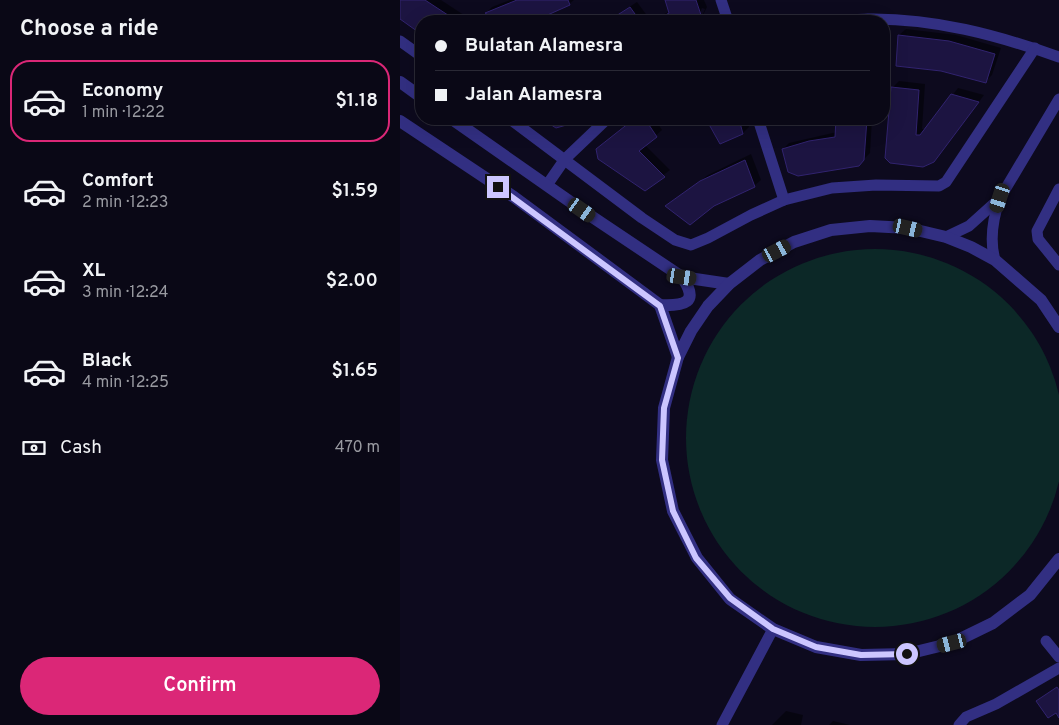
<!DOCTYPE html>
<html lang="en">
<head>
<meta charset="utf-8">
<style>
  :root { --surface:#0a0816; --page:#13111f; --text:#f1f3f6; --muted:#999aa1; --line:#2a2935; --accent:#db2777 }
  body { margin:0; font-family:Overpass,sans-serif; background:var(--page); color:var(--text); height:100vh; display:flex; flex-direction:column; font-size:19px; white-space:nowrap }
  * { box-sizing:border-box; margin:0 }
  p { font-size:16px; color:var(--muted) }
  .icon { flex:none; width:28px; height:28px; fill:none; stroke:currentColor; stroke-width:2; stroke-linecap:round; stroke-linejoin:round }
  .map { position:relative; flex:1; overflow:hidden }
  .panel { display:flex; flex-direction:column; background:var(--surface); width:400px }
  .panel>* { flex:none }
  .hud { position:absolute; left:15px; top:15px; width:475px; height:110px; border-radius:20px; box-shadow:0 5px 20px #0002,0 0 0 1px var(--line); display:grid; align-content:center; height:110px; padding:0 20px; background:var(--surface) }
  .end { position:absolute; width:22px; height:22px; margin:-11px; border:6px solid #ccc6ff; background:#111; box-shadow:0 0 0 2px #111 }
  .from { border-radius:50% }
  .car { position:absolute; width:15px; height:30px; margin:-15px -8px; border-radius:6px; box-shadow:0 0 4px 1px #0007; background:linear-gradient(#222 24%,#8ab4d8 0 40%,#222 0 76%,#8ab4d8 0 86%,#222 0) }
  .hud b { display:flex; align-items:center; gap:18px; height:48px; font-size:19px }
  .hud b+b { border-top:1px solid var(--line) }
  .hud i { width:12px; height:12px; background:var(--text) }
  ul { padding:0; list-style:none }
  li { display:flex; align-items:center; gap:15px; height:82px; margin:0 10px 8px; padding:0 10px; border:2px solid transparent; border-radius:20px }
  li div { flex:1 }
  li b { display:block; font-size:19px }
  li em { font-style:normal; font-weight:600 }
  li.active { border-color:var(--accent) }
  li>.icon { width:45px; height:45px; stroke-width:1.5 }
  h2 { padding:0 20px; font-size:22px; line-height:60px }
  .pay { display:flex; align-items:center; gap:12px; height:55px; padding:0 20px; font-size:19px }
  .pay p { margin-inline-start:auto }
  .button { display:flex; gap:10px; margin-top:auto; padding:10px 20px }
  .button a { flex:1; height:58px; border-radius:30px; background:var(--accent); color:#fff; font-size:20px; font-weight:600; line-height:58px; text-align:center }
  main { display:flex; flex:1; min-height:0 }
  .map>svg:first-child { display:block }
  .green { fill:#0c2827 }
  .shadow { fill:#0007 }
  .building { fill:#1c1441; stroke:#31236f }
  .lines { fill:none; stroke-linecap:round; stroke-linejoin:round }
  .minor { stroke:#322f82; stroke-width:11 }
  .tertiary { stroke:#322f82; stroke-width:12 }
  .route { stroke:#ccc6ff; stroke-width:6 }
</style>
</head>
<body>
<main>
<section class="panel">
<h2>Choose a ride</h2>
<ul>
<li class="active"><svg class="icon" aria-label="car" viewBox="0 0 24 24"><path d="M5 17H2v-5l4-1 3-4h7l3 4 3 1v5h-3M9 17h6M6 11h13"/><circle cx="7" cy="17" r="2"/><circle cx="17" cy="17" r="2"/></svg><div><b>Economy</b><p>1 min · 12:22</p></div><em>$1.18</em></li>
<li><svg class="icon" aria-label="car" viewBox="0 0 24 24"><path d="M5 17H2v-5l4-1 3-4h7l3 4 3 1v5h-3M9 17h6M6 11h13"/><circle cx="7" cy="17" r="2"/><circle cx="17" cy="17" r="2"/></svg><div><b>Comfort</b><p>2 min · 12:23</p></div><em>$1.59</em></li>
<li><svg class="icon" aria-label="car" viewBox="0 0 24 24"><path d="M5 17H2v-5l4-1 3-4h7l3 4 3 1v5h-3M9 17h6M6 11h13"/><circle cx="7" cy="17" r="2"/><circle cx="17" cy="17" r="2"/></svg><div><b>XL</b><p>3 min · 12:24</p></div><em>$2.00</em></li>
<li><svg class="icon" aria-label="car" viewBox="0 0 24 24"><path d="M5 17H2v-5l4-1 3-4h7l3 4 3 1v5h-3M9 17h6M6 11h13"/><circle cx="7" cy="17" r="2"/><circle cx="17" cy="17" r="2"/></svg><div><b>Black</b><p>4 min · 12:25</p></div><em>$1.65</em></li>
</ul>
<div class="pay"><svg class="icon" aria-label="cash" viewBox="0 0 24 24"><path d="M3 7h18v10H3z"/><circle cx="12" cy="12" r="2"/></svg>Cash<p>470 m</p></div>
<div class="button"><a>Confirm</a></div>
</section>
<div class="map">
<svg width="659" height="725" viewBox="0 0 659 725">
  <rect width="100%" height="100%" fill="#0d0a1e"/>
  <circle class="green" cx="475" cy="438" r="189"/>
  <g class="shadow">
    <path d="M0 0H41L73 21H21V32L0 18Z"/>
    <path d="M110 0H174L169 4 131 21H99L86 13 92 7Z"/>
    <path d="M266 0H304L307 7 300 21 305 9 302 8 296 21H251L270 11Z"/>
    <path d="M237 2 251 21H209L214 17Z"/>
    <path d="M506 29 556 35 601 48 592 75 585 82 541 70 499 35Z"/>
    <path d="M499 81 525 84 522 129H526L558 88 584 95 540 154 533 161 523 166 492 88Z"/>
    <path d="M235 119H255L262 130 245 145 270 170 245 189 204 143Z"/>
    <path d="M307 119H347L349 127 343 133 321 142Z"/>
    <path d="M438 119H472L470 153 458 165 383 149 389 143 437 132Z"/>
    <path d="M351 154 361 180 354 186 314 205 266 206 308 175Z"/>
    <path d="M386 711 403 715 401 725H372Z"/>
    <path d="M433 721 450 725H429Z"/>
  </g>
  <g class="building">
    <path d="M0 0H25L57 21H21V34L0 19Z"/>
    <path d="M117 0H168L170 5 134 21H97L85 13Z"/>
    <path d="M265 0H296L301 15 298 21H255L269 13Z"/>
    <path d="M230 7 240 21H208Z"/>
    <path d="M498 35 549 41 595 54 586 83 541 71 496 66Z"/>
    <path d="M491 87 519 90 516 135H520L551 94 579 102 534 162 523 167 490 163 485 158Z"/>
    <path d="M142 119H177L170 124 156 128Z"/>
    <path d="M234 119H245L257 137 239 151 265 177 245 191 198 159 196 149Z"/>
    <path d="M306 119H339L343 134 320 144Z"/>
    <path d="M370 119H399L371 125Z"/>
    <path d="M436 119H467L464 160 459 166 398 176 388 172 382 149 409 141 435 137Z"/>
    <path d="M345 160 355 187 314 206 290 225 265 206 300 181Z"/>
    <path d="M657 687 659 690V718L656 713 648 718 636 701Z"/>
  </g>
  <g class="lines">
    <g class="minor">
      <path d="M321 0 328 21"/>
      <path d="M430 21C442 19 455 20 468 19 534 18 597 35 659 57"/>
      <path d="M0 41 21 56"/>
      <path d="M110 119 242 218 275 240 291 245 308 238 351 215 384 200 432 188 476 185 539 186 546 182 635 48"/>
      <path d="M358 119 384 200"/>
      <path d="M147 185 165 159 207 119"/>
      <path d="M659 189 637 231 638 239 659 265"/>
      <path d="M546 237 569 226 599 199"/>
      <path d="M595 260C589 239 593 218 600 198L659 99"/>
      <path d="M646 641 659 657"/>
      <path d="M322 725 373 629"/>
      <path d="M559 725 566 717 596 704 659 668"/>
    </g>
    <g class="tertiary">
      <path d="M0 82 21 97"/>
      <path d="M0 121 114 197 260 305C284 306 300 303 282 277L182 210 52 119"/>
      <path d="M282 277 329 284"/>
      <path d="M260 305 278 357"/>
      <path d="M659 327 641 300 595 260 571 247 546 237 508 228 470 226 431 230 394 242 360 260 329 284 308 306 291 331 278 357 264 408 262 460 273 511 297 558 330 599 373 629 416 647 461 655 507 654 552 643 593 623 630 595 659 559"/>
    </g>
  </g>
  <g class="lines">
    <path class="route" d="M98 187 260 306 278 358 264 408 262 460 273 511 296 558 330 598 373 629 416 647 461 655 507 654"/>
  </g>
</svg>
<i class="end from" style="left:507px;top:654px"></i>
<i class="end" style="left:98px;top:187px"></i>
<i class="car" style="left:600px;top:198px;rotate:198deg"></i>
<i class="car" style="left:182px;top:210px;rotate:125deg"></i>
<i class="car" style="left:508px;top:228px;rotate:103deg"></i>
<i class="car" style="left:377px;top:251px;rotate:62deg"></i>
<i class="car" style="left:282px;top:277px;rotate:99deg"></i>
<i class="car" style="left:552px;top:643px;rotate:256deg"></i>
<div class="hud">
<b><i class="from"></i>Bulatan Alamesra</b>
<b><i></i>Jalan Alamesra</b>
</div>
</div>
</main>
</body>
</html>
